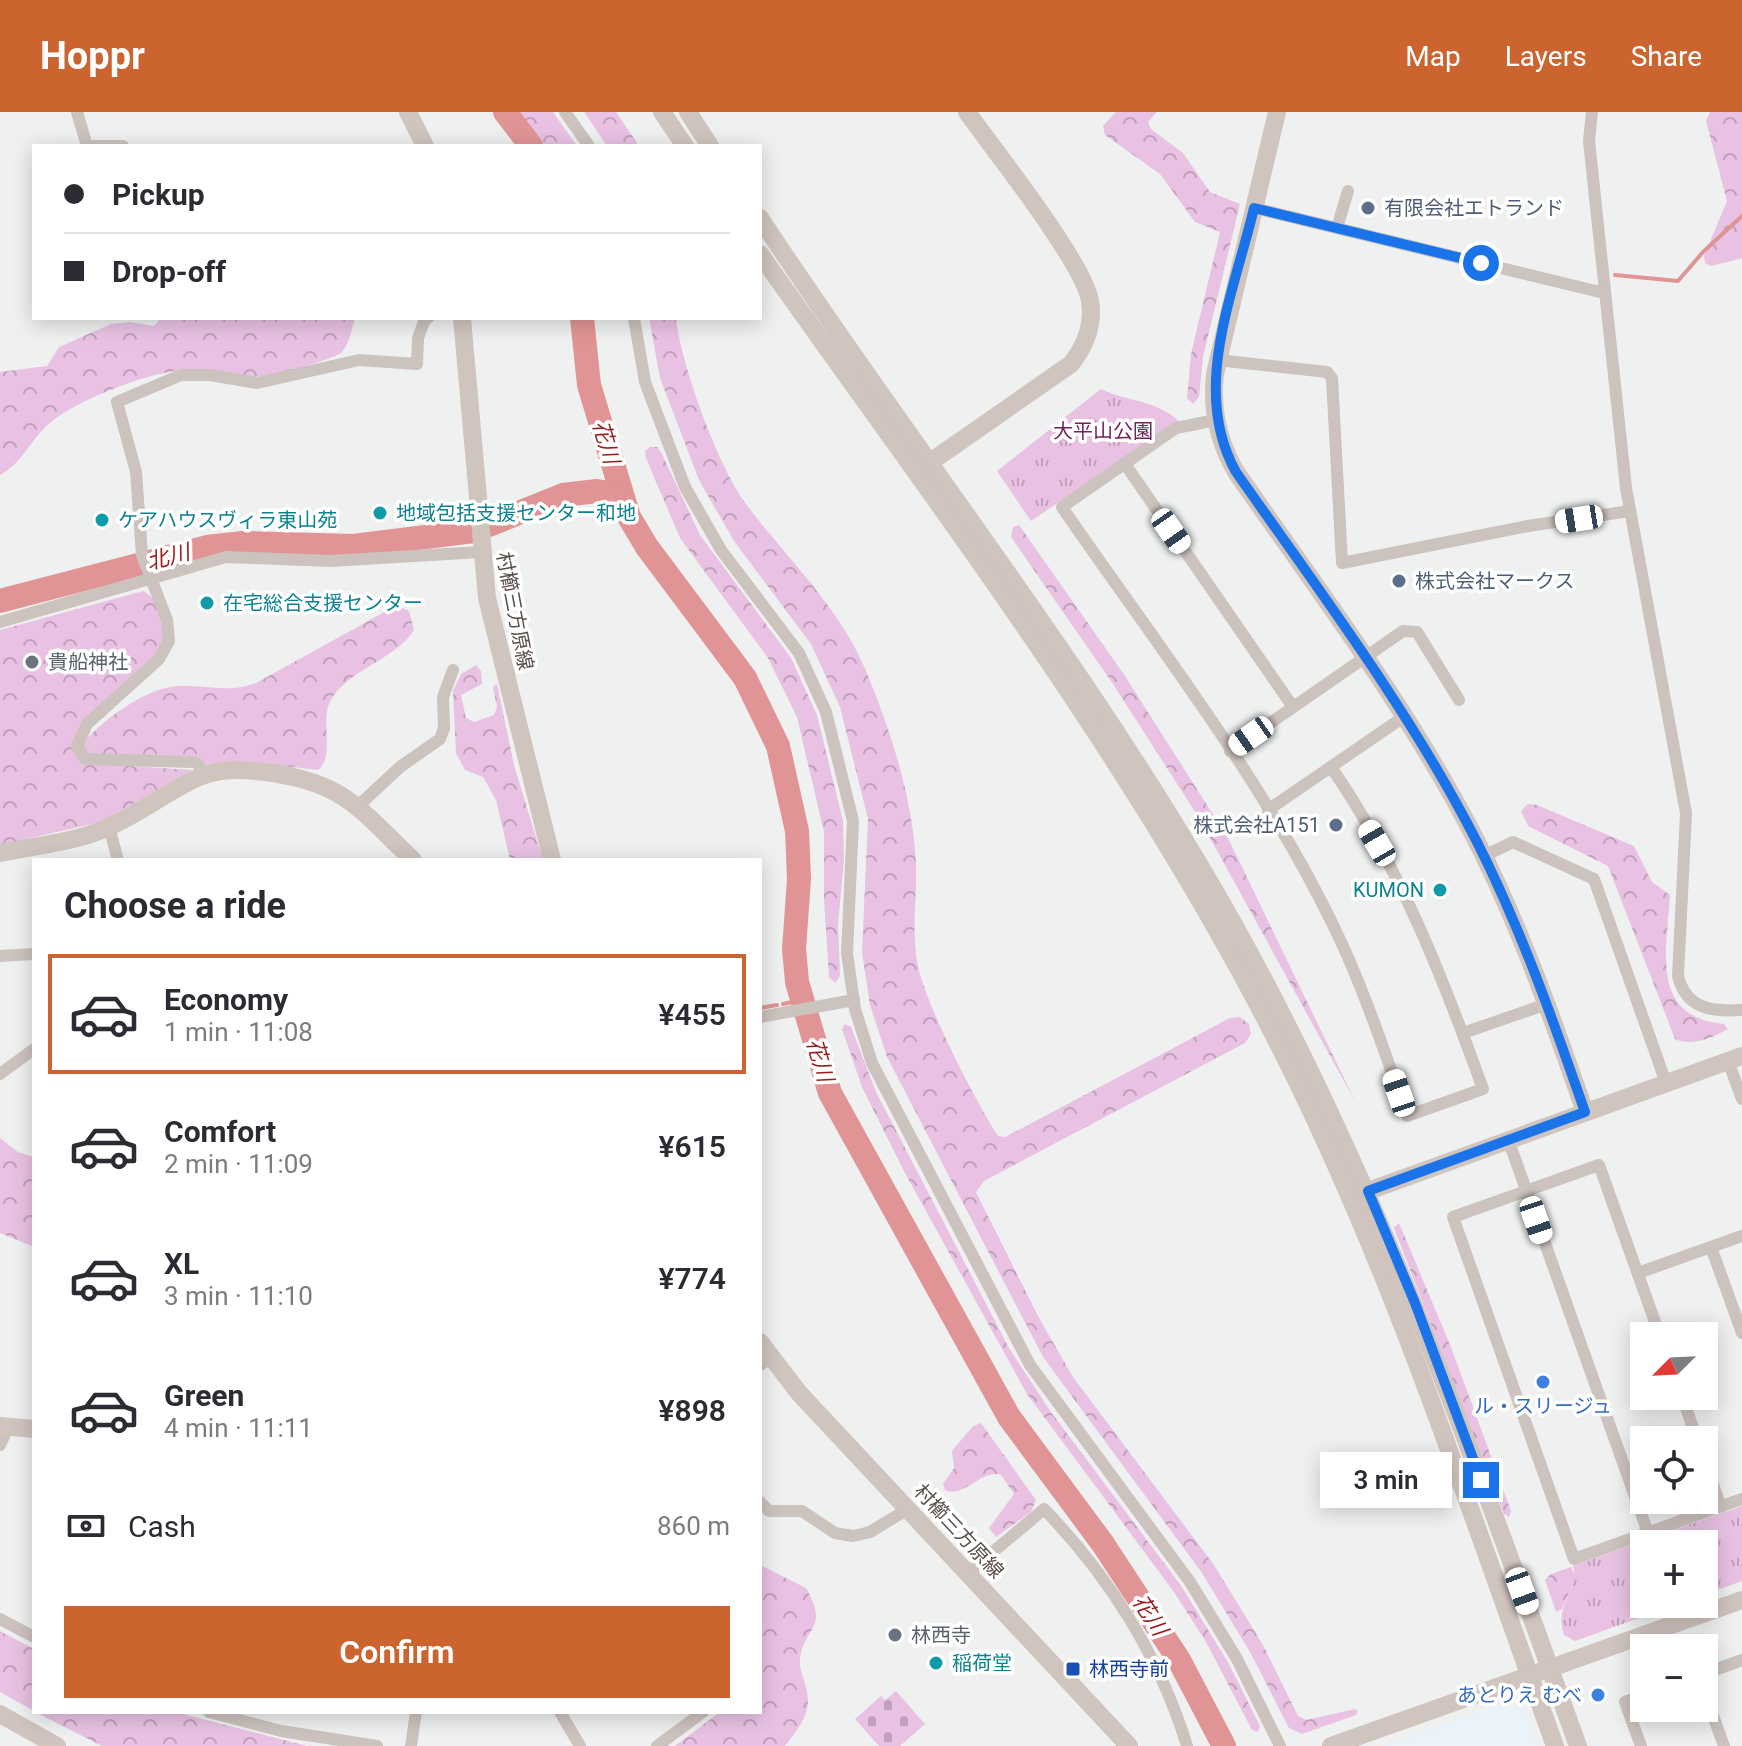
<!DOCTYPE html>
<html lang="en">
<head>
<meta charset="utf-8">
<style>
  :root { --surface:#fff; --page:#f7f7f7; --text:#2b2b33; --muted:#7c7c81; --line:#e1e1e2; --accent:#cb642e }
  body { margin:0; font-family:Roboto,"Noto Sans JP",sans-serif; background:var(--page); color:var(--text); height:100vh; display:flex; flex-direction:column; font-size:30px; white-space:nowrap }
  * { box-sizing:border-box; margin:0 }
  p { font-size:26px; color:var(--muted) }
  .icon { flex:none; width:44px; height:44px; fill:none; stroke:currentColor; stroke-width:2; stroke-linecap:round; stroke-linejoin:round }
  .map { position:relative; flex:1; overflow:hidden }
  .drawer { position:absolute; left:32px; top:746px; width:730px; height:856px; display:flex; flex-direction:column; background:var(--surface); border-radius:0px; box-shadow:0 4px 20px #0003 }
  .drawer>* { flex:none }
  .hud { position:absolute; left:32px; top:32px; width:730px; height:176px; border-radius:0px; box-shadow:0 4px 20px #0003; display:grid; align-content:center; height:176px; padding:0 32px; background:var(--surface) }
  .needle { width:52px; rotate:246deg }
  .controls { position:absolute; left:1630px; top:1210px; display:grid; gap:16px }
  .controls a { display:grid; place-items:center; width:88px; height:88px; border-radius:0px; background:var(--surface); box-shadow:0 4px 20px #0003; font-size:40px }
  .end { position:absolute; width:36px; height:36px; margin:-18px; border:10px solid #1a73e8; background:#fff; box-shadow:0 0 0 4px #fff }
  .from { border-radius:50% }
  .bubble { position:absolute; height:56px; border-radius:0px; background:var(--surface); box-shadow:0 4px 20px #0003; font-size:26px; font-weight:600; line-height:56px; text-align:center }
  .car { position:absolute; width:24px; height:48px; margin:-24px -12px; border-radius:10px; box-shadow:0 0 6px 2px #0007; background:linear-gradient(#fff 24%,#345 0 40%,#fff 0 76%,#345 0 86%,#fff 0) }
  .hud b { display:flex; align-items:center; gap:28px; height:76px; font-size:30px }
  .hud b+b { border-top:2px solid var(--line) }
  .hud i { width:20px; height:20px; background:var(--text) }
  ul { padding:0; list-style:none }
  li { display:flex; align-items:center; gap:24px; height:120px; margin:0 16px 12px; padding:0 16px; border:4px solid transparent; border-radius:0px }
  li div { flex:1 }
  li b { display:block; font-size:30px }
  li em { font-style:normal; font-weight:600 }
  li.active { border-color:var(--accent) }
  li>.icon { width:72px; height:72px; stroke-width:1.5 }
  h2 { padding:0 32px; font-size:36px; line-height:96px }
  .pay { display:flex; align-items:center; gap:20px; height:88px; padding:0 32px; font-size:30px }
  .pay p { margin-inline-start:auto }
  .action { display:flex; gap:16px; margin-top:auto; padding:16px 32px }
  .action a { flex:1; height:92px; border-radius:0px; background:var(--accent); color:#fff; font-size:32px; font-weight:600; line-height:92px; text-align:center }
  header { display:flex; align-items:center; gap:48px; box-sizing:border-box; height:112px; padding:0 40px; background:var(--accent); color:#fff }
  header strong { font-size:38px }
  nav { display:flex; gap:44px; margin-inline-start:auto; font-size:28px }
  .map>svg:first-child { display:block }
  .commercial { fill:#eaf2fa }
  .forest { fill:url(#forest-crowns) }
  .cemetery { fill:url(#cemetery-stones) }
  .park { fill:url(#park-tufts) }
  .lines { fill:none; stroke-linecap:round; stroke-linejoin:round }
  .stream { stroke:#e19495; stroke-width:4 }
  .river { stroke:#e19495; stroke-width:24 }
  .street { stroke:#ccc2be; stroke-width:12 }
  .secondary { stroke:#d0c4be; stroke-width:18 }
  .route { stroke:#1a73e8; stroke-width:10 }
  .service-dot { fill:#5c6f8a; stroke:#fff; stroke-width:3 }
  .culture-dot { fill:#0f9aa8; stroke:#fff; stroke-width:3 }
  .worship-dot { fill:#6b7280; stroke:#fff; stroke-width:3 }
  .shop-dot { fill:#3f7fe0; stroke:#fff; stroke-width:3 }
  .transit-dot { fill:#1a4fb4; stroke:#fff; stroke-width:3 }
  .labels { text-anchor:middle; dominant-baseline:central; stroke-width:7; stroke-linejoin:round; paint-order:stroke }
  .service-label { font-size:20px; fill:#4e5e75; stroke:#fff; text-anchor:start }
  .park-label { font-size:20px; fill:#72225c; stroke:#fff }
  .culture-label { font-size:20px; fill:#0d838f; stroke:#fff; text-anchor:start }
  .street-label { font-size:20px; fill:#594d49; stroke:#fff }
  .worship-label { font-size:20px; fill:#5b616d; stroke:#fff; text-anchor:start }
  .shop-label { font-size:20px; fill:#366cbe; stroke:#fff }
  .transit-label { font-size:20px; fill:#164399; stroke:#fff; text-anchor:start }
  .water-label { font-size:22px; font-style:italic; fill:#981d1e; stroke:#fff }
</style>
</head>
<body>
<header>
<strong>Hoppr</strong>
<nav><a>Map</a><a>Layers</a><a>Share</a></nav>
</header>
<div class="map">
<svg width="1742" height="1634" viewBox="0 0 1742 1634">
  <defs>
    <pattern id="forest-crowns" width="20" height="18" patternUnits="userSpaceOnUse" patternTransform="scale(2)"><rect width="20" height="18" fill="#e9c2e3"/><path d="M2 6a3 3 0 1 1 6 0M12 15a3 3 0 1 1 6 0" fill="none" stroke="#c0a0ba"/></pattern>
    <pattern id="cemetery-stones" width="16" height="16" patternUnits="userSpaceOnUse" patternTransform="scale(2)"><rect width="16" height="16" fill="#e9c2e3"/><path d="M2 7V4a2 2 0 0 1 4 0v3zM10 15v-3a2 2 0 0 1 4 0v3z" fill="#c0a0ba"/></pattern>
    <pattern id="park-tufts" width="24" height="20" patternUnits="userSpaceOnUse" patternTransform="scale(2)"><rect width="24" height="20" fill="#e9c2e3"/><path d="M3 7l-1-3M5 7V3M7 7l1-3M15 17l-1-3M17 17v-4M19 17l1-3" fill="none" stroke="#c0a0ba"/></pattern>
  </defs>
  <rect width="100%" height="100%" fill="#eff1f0"/>
  <path class="commercial" d="M1504 1591 1525 1600 1537 1634H1383Z"/>
  <g class="forest">
    <path d="M514 0H553L577 34H540Z"/>
    <path d="M584 0H616L639 34H607Z"/>
    <path d="M1116 0H1157L1148 10 1151 17 1183 41 1210 80 1240 92 1203 245 1199 285 1193 292 1187 286 1191 242 1220 120 1195 110 1160 62 1105 23 1103 14Z"/>
    <path d="M1710 0H1742V146L1711 154 1705 151 1704 144 1727 89 1706 9Z"/>
    <path d="M161 206H355C352 217 349 232 342 240 337 247 265 266 254 265 227 264 203 254 175 259 140 264 78 288 51 310 31 326 23 351 0 363V260L47 254 59 235 111 212 130 210 154 214Z"/>
    <path d="M649 206H676C681 253 718 354 746 392 787 447 839 494 866 559 891 619 913 687 916 752 917 787 911 820 918 854 926 893 976 990 998 1024L1005 1025 1230 906 1240 905 1249 912 1251 922 1245 931 984 1069 976 1080 1039 1206 1073 1265 1214 1453 1263 1533 1298 1604 1306 1608 1355 1597 1358 1599 1356 1603 1302 1622 1289 1616 1250 1540 1202 1461 1043 1245 887 945 870 893 862 840 868 707 840 595 811 532 734 429 699 368 660 266Z"/>
    <path d="M650 335H657L661 340 700 423 791 546 817 603 843 709 844 748 838 812 840 864 835 871 829 865 824 788V720L797 605 768 546 680 426 646 346 645 339Z"/>
    <path d="M1019 413 1125 564 1228 726 1356 991 1199 706 1113 572 1011 425 1013 415Z"/>
    <path d="M143 479C162 488 165 519 162 537L73 634 83 651 193 658 101 710 0 733V518Z"/>
    <path d="M400 495 409 499 414 518C395 549 344 558 329 592 321 611 335 645 318 658L240 649 205 654 87 643 82 632C101 610 140 580 170 575 201 570 223 583 256 571L388 498Z"/>
    <path d="M476 553 481 559 482 572 461 583 466 606 474 610 494 603 497 595 493 575 497 572 514 653 543 748H510L496 688 483 665 465 658 456 641 453 579 461 562Z"/>
    <path d="M1528 692 1537 693 1634 734 1652 770 1670 783C1667 838 1649 905 1724 912L1728 917C1712 926 1691 935 1675 927L1608 754 1528 714 1521 699Z"/>
    <path d="M845 912 851 915 876 980 1009 1236 1051 1300 1182 1475 1229 1552 1260 1614 1258 1620 1252 1618 1206 1530 1174 1480 1027 1282 905 1061 862 975 842 917Z"/>
    <path d="M0 1026 18 1040 34 1045V1135L0 1121Z"/>
    <path d="M1399 1111 1451 1235 1511 1399 1509 1405 1504 1402 1394 1116Z"/>
    <path d="M981 1311 1036 1388 1031 1400 996 1425 989 1416 1014 1382 1001 1363C982 1356 964 1387 945 1378L943 1372 954 1356 952 1339 973 1314Z"/>
    <path d="M760 1453 806 1476C830 1517 804 1514 800 1547 799 1555 803 1564 805 1572 814 1599 801 1613 785 1634H675L720 1600H760Z"/>
    <path d="M1571 1455 1576 1465 1562 1497 1556 1500 1545 1468 1551 1462Z"/>
    <path d="M0 1519 34 1537V1599L0 1580Z"/>
    <path d="M35 1600H175L307 1634H102Z"/>
  </g>
  <path class="cemetery" d="M896 1579 925 1612 900 1634H879L855 1607 881 1584 885 1588Z"/>
  <g class="park">
    <path d="M1101 277C1131 291 1154 287 1179 309L1031 409 997 359Z"/>
    <path d="M1742 1394V1469L1704 1483V1432H1644V1492H1678L1575 1529 1564 1523C1553 1493 1581 1477 1573 1454Z"/>
  </g>
  <g class="lines">
    <g class="stream">
      <path d="M1615 163 1678 169 1703 140 1742 104"/>
      <path d="M783 892 801 888"/>
      <path d="M760 896 777 893"/>
    </g>
    <g class="river">
      <path d="M505 0 531 34"/>
      <path d="M582 206 589 273 629 405 647 435 745 566 778 634 797 719 799 767 794 837 797 870 830 981 1009 1305 1103 1432 1179 1548 1224 1634"/>
      <path d="M0 489 207 435 243 431 353 434 474 419 563 383 597 379 621 383"/>
    </g>
    <g class="street">
      <path d="M77 0 87 34"/>
      <path d="M565 0 589 34"/>
      <path d="M1592 0 1589 29 1626 376 1686 701 1678 864C1686 897 1712 900 1742 898"/>
      <path d="M90 34H123"/>
      <path d="M1254 96 1604 181"/>
      <path d="M1337 116 1348 79"/>
      <path d="M634 206 645 270 685 375 721 438 799 541 826 600 853 709 847 841 855 897 872 951 1030 1253 1190 1470 1237 1547 1280 1634"/>
      <path d="M1217 248 1327 260 1332 266 1342 451 1528 414 1630 399"/>
      <path d="M1216 308 1176 316 1062 395C1156 532 1263 667 1335 817 1364 877 1385 941 1407 1004L1483 977C1443 866 1399 753 1331 655"/>
      <path d="M1125 352 1293 595"/>
      <path d="M0 510 226 445 330 449 481 440"/>
      <path d="M1230 639 1403 519 1417 520 1459 588"/>
      <path d="M203 663 198 652 193 650 85 647 77 634 87 612 159 547 169 529 167 508 142 443 136 360 117 290 181 263H210L257 271 359 248 417 252 418 226 425 207 428 206"/>
      <path d="M357 695 400 655 440 627 444 616 443 585 453 558"/>
      <path d="M1268 698 1405 604"/>
      <path d="M109 715 118 748"/>
      <path d="M1484 744 1513 730 1594 767 1666 971"/>
      <path d="M0 844 34 842"/>
      <path d="M760 905 854 888"/>
      <path d="M1463 921 1547 892"/>
      <path d="M1728 949 1742 987"/>
      <path d="M0 962 34 937"/>
      <path d="M1508 1027 1648 1421"/>
      <path d="M1711 1135 1742 1221"/>
      <path d="M1638 1161 1742 1124"/>
      <path d="M1660 1224 1599 1053 1453 1105 1574 1447 1742 1387"/>
      <path d="M760 1253 770 1246"/>
      <path d="M1682 1284 1697 1328"/>
      <path d="M0 1333 8 1316"/>
      <path d="M1704 1347 1721 1395"/>
      <path d="M760 1390 769 1399H802L835 1421 853 1424 870 1420 908 1397"/>
      <path d="M968 1461 1044 1397C1109 1464 1160 1545 1187 1634"/>
      <path d="M0 1507 34 1525"/>
      <path d="M1704 1562 1742 1548"/>
      <path d="M1704 1579 1724 1634"/>
      <path d="M209 1600 281 1619 377 1634"/>
      <path d="M560 1600 580 1634"/>
      <path d="M411 1634 416 1600"/>
      <path d="M657 1634 703 1600"/>
      <path d="M1641 1634 1625 1590 1644 1583"/>
    </g>
    <g class="secondary">
      <path d="M408 0 425 34"/>
      <path d="M662 0 685 34"/>
      <path d="M688 0 710 34"/>
      <path d="M1277 0 1215 262C1211 298 1218 329 1236 360 1320 481 1410 599 1477 730 1521 817 1553 908 1585 1000"/>
      <path d="M760 106C916 343 1095 564 1233 811 1380 1073 1476 1353 1578 1634"/>
      <path d="M760 142C937 393 1126 638 1268 912 1390 1147 1465 1387 1555 1634"/>
      <path d="M462 206 487 486 552 748"/>
      <path d="M929 351 1071 252C1085 234 1094 213 1090 189 1084 151 994 38 967 0"/>
      <path d="M0 741C33 734 70 731 102 718 134 705 162 683 193 668 217 656 239 657 265 660 344 670 358 696 413 748"/>
      <path d="M1368 1079 1742 944"/>
      <path d="M760 1230 799 1281 1129 1634"/>
      <path d="M0 1314 34 1317"/>
      <path d="M0 1602 57 1634"/>
      <path d="M1331 1634 1742 1488"/>
    </g>
  </g>
  <g class="lines">
    <path class="route" d="M1481 151 1254 96C1234 181 1190 278 1236 360 1320 480 1410 599 1477 730 1521 817 1553 908 1585 1000L1368 1079 1415 1191 1481 1368"/>
  </g>
  <g class="service-dot">
    <circle cx="1368" cy="96" r="8"/>
    <circle cx="1399" cy="469" r="8"/>
    <circle cx="1336" cy="713" r="8"/>
  </g>
  <g class="culture-dot">
    <circle cx="380" cy="401" r="8"/>
    <circle cx="102" cy="408" r="8"/>
    <circle cx="207" cy="491" r="8"/>
    <circle cx="1440" cy="778" r="8"/>
    <circle cx="936" cy="1551" r="8"/>
  </g>
  <g class="worship-dot">
    <circle cx="32" cy="550" r="8"/>
    <circle cx="895" cy="1523" r="8"/>
  </g>
  <g class="shop-dot">
    <circle cx="1543" cy="1270" r="8"/>
    <circle cx="1598" cy="1583" r="8"/>
  </g>
  <rect class="transit-dot" x="1065" y="1549" width="16" height="16" rx="4"/>
  <g class="labels">
    <g class="service-label">
      <text x="1384" y="96">有限会社エトランド</text>
      <text x="1415" y="469">株式会社マークス</text>
      <text x="1320" y="713" text-anchor="end">株式会社A151</text>
    </g>
    <g class="park-label">
      <text x="1103" y="319">大平山公園</text>
    </g>
    <g class="culture-label">
      <text x="396" y="401">地域包括支援センター和地</text>
      <text x="118" y="408">ケアハウスヴィラ東山苑</text>
      <text x="223" y="491">在宅総合支援センター</text>
      <text x="1424" y="778" text-anchor="end">KUMON</text>
      <text x="952" y="1551">稲荷堂</text>
    </g>
    <g class="street-label">
      <text transform="translate(515 499) rotate(79)">村櫛三方原線</text>
      <text transform="translate(959 1419) rotate(47)">村櫛三方原線</text>
    </g>
    <g class="worship-label">
      <text x="48" y="550">貴船神社</text>
      <text x="911" y="1523">林西寺</text>
    </g>
    <g class="shop-label">
      <text x="1543" y="1294">ル・スリージュ</text>
      <text x="1582" y="1583" text-anchor="end">あとりえ むべ</text>
    </g>
    <g class="transit-label">
      <text x="1089" y="1557">林西寺前</text>
    </g>
    <g class="water-label">
      <text transform="translate(606 330) rotate(73)">花川</text>
      <text transform="translate(168 445) rotate(-15)">北川</text>
      <text transform="translate(820 948) rotate(73)">花川</text>
      <text transform="translate(1150 1503) rotate(57)">花川</text>
    </g>
  </g>
</svg>
<div class="controls">
<a><svg class="needle" viewBox="-14 -14 28 28"><path d="M0-13l5 13h-10z" fill="#e53935"/><path d="M0 13l5-13h-10z" fill="#7c7c81"/></svg></a>
<a><svg class="icon" aria-label="locate" viewBox="0 0 24 24"><circle cx="12" cy="12" r="6"/><path d="M12 2v4M12 18v4M2 12h4M18 12h4"/></svg></a>
<a>+</a>
<a>−</a>
</div>
<i class="end from" style="left:1481px;top:151px"></i>
<i class="end" style="left:1481px;top:1368px"></i>
<div class="bubble" style="left:1320px;top:1340px;width:132px">3 min</div>
<i class="car" style="left:1579px;top:407px;rotate:261deg"></i>
<i class="car" style="left:1171px;top:419px;rotate:145deg"></i>
<i class="car" style="left:1251px;top:624px;rotate:235deg"></i>
<i class="car" style="left:1377px;top:731px;rotate:330deg"></i>
<i class="car" style="left:1399px;top:981px;rotate:341deg"></i>
<i class="car" style="left:1536px;top:1108px;rotate:161deg"></i>
<i class="car" style="left:1522px;top:1479px;rotate:160deg"></i>
<div class="hud">
<b><i class="from"></i>Pickup</b>
<b><i></i>Drop-off</b>
</div>
<section class="drawer">
<h2>Choose a ride</h2>
<ul>
<li class="active"><svg class="icon" aria-label="car" viewBox="0 0 24 24"><path d="M5 17H2v-5l4-1 3-4h7l3 4 3 1v5h-3M9 17h6M6 11h13"/><circle cx="7" cy="17" r="2"/><circle cx="17" cy="17" r="2"/></svg><div><b>Economy</b><p>1 min · 11:08</p></div><em>¥455</em></li>
<li><svg class="icon" aria-label="car" viewBox="0 0 24 24"><path d="M5 17H2v-5l4-1 3-4h7l3 4 3 1v5h-3M9 17h6M6 11h13"/><circle cx="7" cy="17" r="2"/><circle cx="17" cy="17" r="2"/></svg><div><b>Comfort</b><p>2 min · 11:09</p></div><em>¥615</em></li>
<li><svg class="icon" aria-label="car" viewBox="0 0 24 24"><path d="M5 17H2v-5l4-1 3-4h7l3 4 3 1v5h-3M9 17h6M6 11h13"/><circle cx="7" cy="17" r="2"/><circle cx="17" cy="17" r="2"/></svg><div><b>XL</b><p>3 min · 11:10</p></div><em>¥774</em></li>
<li><svg class="icon" aria-label="car" viewBox="0 0 24 24"><path d="M5 17H2v-5l4-1 3-4h7l3 4 3 1v5h-3M9 17h6M6 11h13"/><circle cx="7" cy="17" r="2"/><circle cx="17" cy="17" r="2"/></svg><div><b>Green</b><p>4 min · 11:11</p></div><em>¥898</em></li>
</ul>
<div class="pay"><svg class="icon" aria-label="cash" viewBox="0 0 24 24"><path d="M3 7h18v10H3z"/><circle cx="12" cy="12" r="2"/></svg>Cash<p>860 m</p></div>
<div class="action"><a>Confirm</a></div>
</section>
</div>
</body>
</html>
